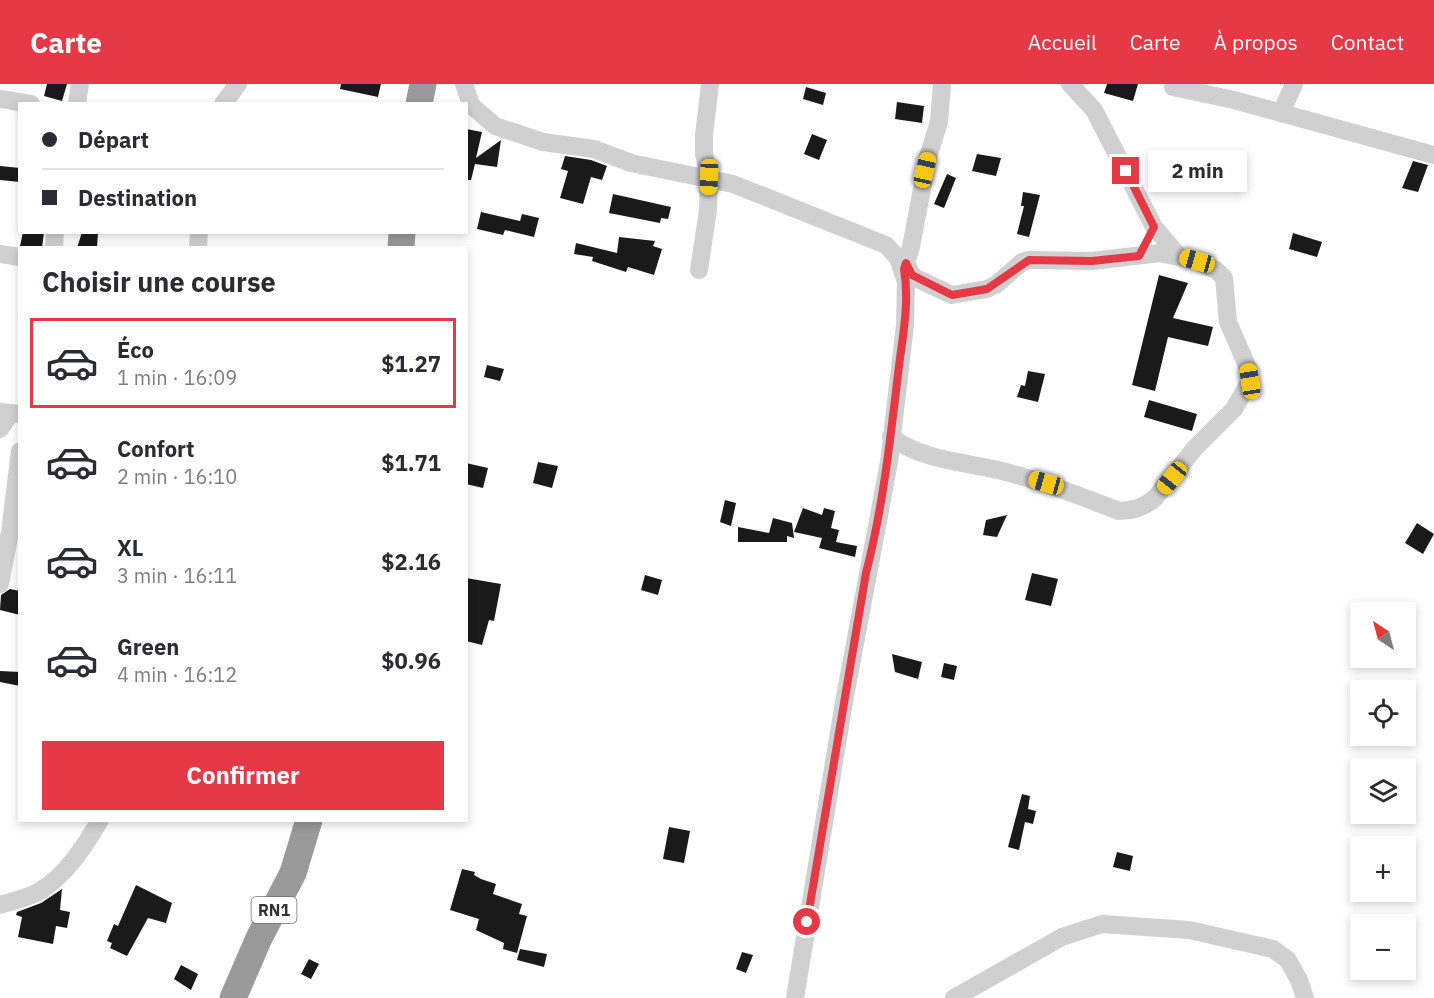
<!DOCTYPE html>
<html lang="fr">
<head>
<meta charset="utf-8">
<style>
  :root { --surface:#fff; --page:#f7f7f7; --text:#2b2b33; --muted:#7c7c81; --line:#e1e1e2; --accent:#e63946 }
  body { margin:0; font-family:"IBM Plex Sans",sans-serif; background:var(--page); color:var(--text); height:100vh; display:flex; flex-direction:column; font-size:22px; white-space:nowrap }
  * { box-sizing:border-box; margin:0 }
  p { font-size:20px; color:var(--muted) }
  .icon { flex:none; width:33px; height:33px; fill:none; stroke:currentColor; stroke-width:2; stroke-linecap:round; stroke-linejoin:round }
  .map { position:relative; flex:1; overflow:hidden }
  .side { position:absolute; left:18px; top:162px; width:450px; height:576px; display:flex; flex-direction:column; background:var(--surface); border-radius:0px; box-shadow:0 3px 9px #0003 }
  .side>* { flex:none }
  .top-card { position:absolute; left:18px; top:18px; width:450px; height:132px; border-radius:0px; box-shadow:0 3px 9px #0003; display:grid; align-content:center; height:132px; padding:0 24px; background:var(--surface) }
  .needle { width:39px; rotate:324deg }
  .controls { position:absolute; left:1350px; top:518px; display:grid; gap:12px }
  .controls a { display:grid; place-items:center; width:66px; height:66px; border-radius:0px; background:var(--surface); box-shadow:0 3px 9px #0003; font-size:30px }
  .end { position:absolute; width:27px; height:27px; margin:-14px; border:8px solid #e63946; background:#fff; box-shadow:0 0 0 3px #fff }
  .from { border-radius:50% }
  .bubble { position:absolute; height:42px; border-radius:0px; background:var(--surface); box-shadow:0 3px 9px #0003; font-size:20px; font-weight:700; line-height:42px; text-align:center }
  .car { position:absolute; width:18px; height:36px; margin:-18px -9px; border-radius:8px; box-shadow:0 0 4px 2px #0007; background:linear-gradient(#f5c518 24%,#345 0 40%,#f5c518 0 76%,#345 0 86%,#f5c518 0) }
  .top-card b { display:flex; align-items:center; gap:21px; height:57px; font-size:22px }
  .top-card b+b { border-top:2px solid var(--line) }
  .top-card i { width:15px; height:15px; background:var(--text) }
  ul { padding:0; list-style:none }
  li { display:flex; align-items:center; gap:18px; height:90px; margin:0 12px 9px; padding:0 12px; border:3px solid transparent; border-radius:0px }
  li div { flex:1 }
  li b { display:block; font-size:22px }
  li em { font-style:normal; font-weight:700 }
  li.selected { border-color:var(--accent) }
  li>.icon { width:54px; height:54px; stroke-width:1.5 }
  h2 { padding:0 24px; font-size:27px; line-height:72px }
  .cta { display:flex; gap:12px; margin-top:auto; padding:12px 24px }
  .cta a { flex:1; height:69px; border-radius:0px; background:var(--accent); color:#fff; font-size:24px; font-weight:700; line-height:69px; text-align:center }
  header { display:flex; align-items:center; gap:36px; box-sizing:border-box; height:84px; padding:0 30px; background:var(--accent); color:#fff }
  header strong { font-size:28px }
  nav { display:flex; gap:33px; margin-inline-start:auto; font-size:21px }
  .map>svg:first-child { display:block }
  .building { fill:#1a1a1a }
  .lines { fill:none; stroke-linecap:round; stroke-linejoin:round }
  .minor { stroke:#d0d0d0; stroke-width:18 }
  .highway { stroke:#9a9a9a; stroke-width:27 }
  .route { stroke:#e63946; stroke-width:8 }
  .labels { text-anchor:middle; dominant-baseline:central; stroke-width:6; stroke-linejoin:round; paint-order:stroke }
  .shield { fill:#fff; stroke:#707070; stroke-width:1.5 }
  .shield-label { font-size:16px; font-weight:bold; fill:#333 }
</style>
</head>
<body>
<header>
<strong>Carte</strong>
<nav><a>Accueil</a><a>Carte</a><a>À propos</a><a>Contact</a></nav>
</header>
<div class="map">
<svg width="1434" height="914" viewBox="0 0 1434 914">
  <rect width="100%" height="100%" fill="#fff"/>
  <g class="building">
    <path d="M47 0H67L62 17 44 12Z"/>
    <path d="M341 0H381L378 13 340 5Z"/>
    <path d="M1107 0H1138L1133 17 1104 9Z"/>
    <path d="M806 3 826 9 823 21 803 15Z"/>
    <path d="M897 18 924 22 922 39 895 35Z"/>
    <path d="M466 45 482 48 476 74 501 56 497 83 475 80 471 96H466Z"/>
    <path d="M812 50 827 56 819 76 804 70Z"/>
    <path d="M977 70 1001 74 996 92 972 87Z"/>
    <path d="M565 72 591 76 607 82 602 96 591 93 583 120 560 114 568 87 561 85Z"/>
    <path d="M1413 77 1428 81 1418 108 1402 104Z"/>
    <path d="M0 82 20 84V98L0 96Z"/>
    <path d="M1194 85 1209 89 1208 104 1189 99Z"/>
    <path d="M947 90 956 94 944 124 934 120Z"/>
    <path d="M1023 108 1040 111 1029 153 1017 150 1024 122H1021Z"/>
    <path d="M613 110 671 123 668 135 661 134 660 139 609 129Z"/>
    <path d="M481 128 520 137 522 130 539 134 534 153 505 146 503 151 477 145Z"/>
    <path d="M23 148H44L42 164 20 162Z"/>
    <path d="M82 148H98L97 164H77Z"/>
    <path d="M1293 149 1322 158 1317 173 1289 165Z"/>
    <path d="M619 153 655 157 653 162 662 165 654 191 628 183 626 188 592 177 593 173 574 170 576 159 617 169Z"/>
    <path d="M1159 191 1188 199 1173 234 1213 243 1208 262 1168 253 1155 307 1132 301Z"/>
    <path d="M487 281 504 285 500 297 484 293Z"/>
    <path d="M1028 287 1045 290 1038 318 1017 313 1021 301 1025 302Z"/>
    <path d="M1149 316 1197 330 1192 347 1144 333Z"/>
    <path d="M538 378 558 382 552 404 533 399Z"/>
    <path d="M466 379 488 384 483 404 466 400Z"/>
    <path d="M725 416 736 419 731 442 720 438Z"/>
    <path d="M803 424 822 431 824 424 835 427 831 444 839 446 836 458 857 462 855 473 819 464 822 454 794 448Z"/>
    <path d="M1007 431 997 453 983 451 986 436Z"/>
    <path d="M773 434 792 439 794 454 787 452V458H738V443L769 449Z"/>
    <path d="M1417 439 1434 450 1423 470 1405 459Z"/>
    <path d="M1032 489 1058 495 1051 522 1025 516Z"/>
    <path d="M645 491 662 496 658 511 641 506Z"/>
    <path d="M466 494 501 500 494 537 489 536 482 561 466 557Z"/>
    <path d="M10 505 20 507V531L0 526 1 511Z"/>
    <path d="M892 570 922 578 918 595 895 588Z"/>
    <path d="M944 579 957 582 954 596 941 593Z"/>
    <path d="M0 587 20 588V602L0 598Z"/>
    <path d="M1022 710 1030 712 1028 725 1036 727 1033 740 1025 738 1019 766 1008 763Z"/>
    <path d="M669 743 690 747 684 779 663 775Z"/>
    <path d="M1117 768 1133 772 1130 787 1113 783Z"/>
    <path d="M462 785 475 788 474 791 481 795 496 800 493 810 522 820 519 830 527 832 517 869 503 865 504 859 476 846 479 835 450 826Z"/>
    <path d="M136 801 172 819 166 839 148 834 127 872 110 864 112 859 107 857 114 840 118 842Z"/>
    <path d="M62 805 60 826 70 828 67 844 56 842 53 860 18 853 22 833 16 831 17 828 41 819Z"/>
    <path d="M520 865 547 870 544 883 517 876Z"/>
    <path d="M742 868 753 871 746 889 736 885Z"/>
    <path d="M309 875 319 880 311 895 301 890Z"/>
    <path d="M181 881 198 890 191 906 174 895Z"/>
  </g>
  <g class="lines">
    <g class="minor">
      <path d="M464 0 471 21 495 42 543 58 594 65 631 79 733 100 886 161 898 174 906 198 905 241 889 378 844 618 795 914"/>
      <path d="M1070 0 1094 26 1154 143 1178 171"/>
      <path d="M1173 3 1234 16 1434 71"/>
      <path d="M0 15 31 20"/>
      <path d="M77 20 80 0"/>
      <path d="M223 20 238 0"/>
      <path d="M1281 29 1294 0"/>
      <path d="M54 164 55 148"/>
      <path d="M198 164 199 148"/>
      <path d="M0 170 20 173"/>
      <path d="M904 185 911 163 928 73 939 38 942 0"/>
      <path d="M699 186 708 126 709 93 704 70V51L710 0"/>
      <path d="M0 328 20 330"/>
      <path d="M0 345 11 329"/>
      <path d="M891 353C923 377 968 378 1006 388 1045 398 1082 413 1119 427 1133 427 1145 423 1155 414L1195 364 1234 325 1250 297 1248 284 1228 238 1224 194 1216 186 1197 177 1160 169 1092 177 1029 176 1022 178 997 200 987 205 952 211 918 195 912 191 906 179"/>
      <path d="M0 500 10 448 20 367"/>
      <path d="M0 821C13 817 28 814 40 807 66 791 85 762 100 736"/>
      <path d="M954 914 1062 853 1102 840 1189 846 1273 865 1288 876 1299 896 1305 914"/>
    </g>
    <g class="highway">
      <path d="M419 20 423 0"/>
      <path d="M401 164 402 148"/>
      <path d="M233 914 259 854 293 789 309 736"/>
    </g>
  </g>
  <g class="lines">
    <path class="route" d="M807 838 866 489C883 423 890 357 898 290 902 255 910 220 904 185L906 179 912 191 952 211 987 205 1029 176 1092 177 1139 172 1154 143 1126 87"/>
  </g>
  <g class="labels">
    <rect class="shield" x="251.5" y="813" width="45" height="26" rx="4.5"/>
    <g class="shield-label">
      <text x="274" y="826">RN1</text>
    </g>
  </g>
</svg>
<div class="controls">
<a><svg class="needle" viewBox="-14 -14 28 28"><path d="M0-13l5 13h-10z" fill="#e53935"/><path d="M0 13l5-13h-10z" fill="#7c7c81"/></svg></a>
<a><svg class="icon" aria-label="locate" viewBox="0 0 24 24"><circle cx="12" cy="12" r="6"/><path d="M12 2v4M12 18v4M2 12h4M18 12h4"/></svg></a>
<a><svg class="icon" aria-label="layers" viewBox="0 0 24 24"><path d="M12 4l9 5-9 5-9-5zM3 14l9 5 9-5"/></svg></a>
<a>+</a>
<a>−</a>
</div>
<i class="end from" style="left:807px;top:838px"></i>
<i class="end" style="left:1126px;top:87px"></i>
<div class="bubble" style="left:1148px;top:66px;width:99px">2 min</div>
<i class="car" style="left:925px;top:86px;rotate:13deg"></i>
<i class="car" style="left:709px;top:93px;rotate:182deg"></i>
<i class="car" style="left:1197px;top:177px;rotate:286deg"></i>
<i class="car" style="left:1250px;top:297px;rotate:351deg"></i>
<i class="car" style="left:1172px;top:394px;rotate:219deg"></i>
<i class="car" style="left:1046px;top:399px;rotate:286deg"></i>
<div class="top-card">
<b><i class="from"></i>Départ</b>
<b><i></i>Destination</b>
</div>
<section class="side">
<h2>Choisir une course</h2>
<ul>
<li class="selected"><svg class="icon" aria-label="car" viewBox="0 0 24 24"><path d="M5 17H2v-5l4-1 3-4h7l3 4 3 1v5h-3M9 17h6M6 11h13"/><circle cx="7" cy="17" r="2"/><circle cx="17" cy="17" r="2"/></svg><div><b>Éco</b><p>1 min · 16:09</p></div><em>$1.27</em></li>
<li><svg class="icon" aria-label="car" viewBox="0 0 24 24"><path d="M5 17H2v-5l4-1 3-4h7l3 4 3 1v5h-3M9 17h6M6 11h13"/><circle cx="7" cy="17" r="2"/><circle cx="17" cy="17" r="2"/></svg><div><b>Confort</b><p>2 min · 16:10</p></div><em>$1.71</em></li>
<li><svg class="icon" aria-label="car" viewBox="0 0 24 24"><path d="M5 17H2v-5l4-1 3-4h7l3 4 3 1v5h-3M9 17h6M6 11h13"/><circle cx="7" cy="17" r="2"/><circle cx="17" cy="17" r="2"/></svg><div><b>XL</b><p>3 min · 16:11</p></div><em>$2.16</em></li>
<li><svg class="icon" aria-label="car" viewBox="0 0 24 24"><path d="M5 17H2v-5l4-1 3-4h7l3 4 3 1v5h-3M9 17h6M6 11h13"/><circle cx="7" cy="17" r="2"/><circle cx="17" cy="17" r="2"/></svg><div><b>Green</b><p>4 min · 16:12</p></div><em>$0.96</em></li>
</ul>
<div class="cta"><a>Confirmer</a></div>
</section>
</div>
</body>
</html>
